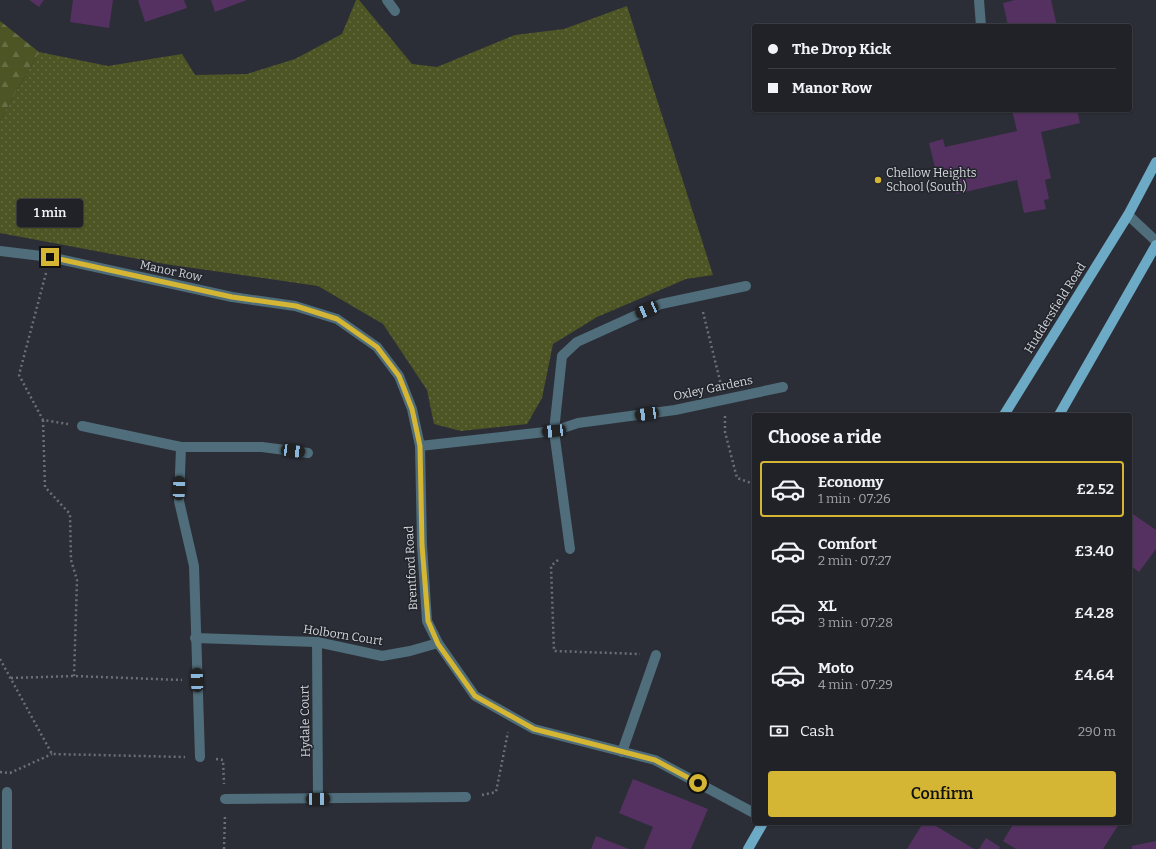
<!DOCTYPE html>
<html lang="en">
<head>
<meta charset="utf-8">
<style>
  :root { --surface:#202228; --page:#2d2f34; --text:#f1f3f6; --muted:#a2a4a8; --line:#3d3f45; --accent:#d5b534 }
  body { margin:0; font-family:Bitter,serif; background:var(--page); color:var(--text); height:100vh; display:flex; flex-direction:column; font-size:15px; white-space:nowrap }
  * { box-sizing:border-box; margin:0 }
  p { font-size:13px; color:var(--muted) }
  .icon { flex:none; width:22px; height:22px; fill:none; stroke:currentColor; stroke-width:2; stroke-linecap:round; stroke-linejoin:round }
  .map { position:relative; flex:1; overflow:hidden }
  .drawer { position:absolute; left:752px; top:413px; width:380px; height:412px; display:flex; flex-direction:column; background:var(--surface); border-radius:4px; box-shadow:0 1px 3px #0004,0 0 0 1px var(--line) }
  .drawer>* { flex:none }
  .top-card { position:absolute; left:752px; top:24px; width:380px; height:88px; border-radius:4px; box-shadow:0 1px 3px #0004,0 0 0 1px var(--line); display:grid; align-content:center; height:88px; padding:0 16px; background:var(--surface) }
  .end { position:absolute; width:18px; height:18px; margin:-9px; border:5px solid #d5b534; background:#111; box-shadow:0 0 0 2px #111 }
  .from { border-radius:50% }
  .bubble { position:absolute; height:28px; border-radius:4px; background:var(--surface); box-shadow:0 1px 3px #0004,0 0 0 1px var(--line); font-size:13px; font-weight:600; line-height:28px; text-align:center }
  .car { position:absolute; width:12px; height:24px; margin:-12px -6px; border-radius:5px; box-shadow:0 0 3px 1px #0007; background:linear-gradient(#222 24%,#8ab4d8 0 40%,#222 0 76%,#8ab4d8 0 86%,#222 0) }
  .top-card b { display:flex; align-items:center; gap:14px; height:38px; font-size:15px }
  .top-card b+b { border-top:1px solid var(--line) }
  .top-card i { width:10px; height:10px; background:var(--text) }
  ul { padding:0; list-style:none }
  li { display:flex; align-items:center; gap:12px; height:56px; margin:0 8px 6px; padding:0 8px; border:2px solid transparent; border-radius:4px }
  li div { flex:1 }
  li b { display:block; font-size:15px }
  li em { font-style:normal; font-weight:600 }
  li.active { border-color:var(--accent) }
  li>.icon { width:36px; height:36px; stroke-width:1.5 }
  h2 { padding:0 16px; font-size:18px; line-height:48px }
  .pay { display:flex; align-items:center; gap:10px; height:44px; padding:0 16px; font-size:15px }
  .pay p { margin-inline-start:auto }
  .action { display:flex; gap:8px; margin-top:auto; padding:8px 16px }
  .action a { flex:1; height:46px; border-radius:4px; background:var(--accent); color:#111; font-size:16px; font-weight:600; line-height:46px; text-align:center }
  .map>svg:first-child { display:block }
  .grass { fill:url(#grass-dots) }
  .forest { fill:url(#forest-firs) }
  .building { fill:#543161 }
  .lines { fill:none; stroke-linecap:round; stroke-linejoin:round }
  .path { stroke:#6d6f76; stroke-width:2.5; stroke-dasharray:2 3; stroke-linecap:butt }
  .minor { stroke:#4f6d7a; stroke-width:10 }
  .major { stroke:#6caac5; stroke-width:10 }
  .route { stroke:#d5b534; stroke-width:5 }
  .poi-dot { fill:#d5b534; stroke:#22252c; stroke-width:1.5 }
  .labels { text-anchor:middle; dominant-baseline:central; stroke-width:3; stroke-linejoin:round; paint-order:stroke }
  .poi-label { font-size:12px; fill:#d5d7dc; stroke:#22252c; text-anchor:start }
  .street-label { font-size:12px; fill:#d5d7dc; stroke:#22252c }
</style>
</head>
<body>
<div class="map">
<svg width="1156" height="849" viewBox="0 0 1156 849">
  <defs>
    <pattern id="grass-dots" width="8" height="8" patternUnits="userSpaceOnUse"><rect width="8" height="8" fill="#4e5525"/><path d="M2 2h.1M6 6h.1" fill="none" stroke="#676d44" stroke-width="1.8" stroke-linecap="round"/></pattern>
    <pattern id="forest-firs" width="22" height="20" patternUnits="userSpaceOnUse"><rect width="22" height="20" fill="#4e5525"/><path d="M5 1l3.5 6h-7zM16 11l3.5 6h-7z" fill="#676d44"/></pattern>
  </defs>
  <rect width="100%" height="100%" fill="#2b2e36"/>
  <path class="grass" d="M356 0H359L412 64 437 67 515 35 564 29 627 6 713 275 686 279 597 317 553 344 542 398 527 424 461 431 434 424 427 390 383 324 318 286 165 264 0 233V120L39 52 108 66 182 54 195 75 247 74 295 59 342 34Z"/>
  <path class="forest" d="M0 21 39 52 0 120Z"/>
  <g class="building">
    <path d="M29 0H44L39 7Z"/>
    <path d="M73 0H113L109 28 70 22Z"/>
    <path d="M138 0H184L187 8 145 22Z"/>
    <path d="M211 0H247L215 12Z"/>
    <path d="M1015 0H1051L1057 26H1008L1003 3Z"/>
    <path d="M1012 110H1077L1080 123 1041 132 1051 178 1045 180 1049 199 1044 200 1046 209 1024 213 1017 180 956 194 952 173 937 176 929 143 943 139 945 147 1017 131Z"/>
    <path d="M1130 512 1156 530V549L1139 572 1130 565Z"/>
    <path d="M633 779 708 809 691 849H644L653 827 619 813Z"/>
    <path d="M923 823H931L974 849H907Z"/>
    <path d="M1014 823H1117L1119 824 1103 849H1016L1003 841Z"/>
    <path d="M596 836 629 849H591Z"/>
    <path d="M986 838 1000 847 999 849H979Z"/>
    <path d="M1156 841V849H1132V846Z"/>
  </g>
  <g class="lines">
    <g class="path">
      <path d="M46 273 19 375 43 420 68 424"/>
      <path d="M703 312 721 385"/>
      <path d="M725 416V432L737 478 754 484"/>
      <path d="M43 420 45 487 70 514 71 560 77 580 74 676"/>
      <path d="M558 560 551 566 554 651 640 654"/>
      <path d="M0 659 52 754 185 757"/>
      <path d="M11 678 74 676 182 680"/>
      <path d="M216 759 223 760 224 784"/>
      <path d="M0 772 10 773 52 754"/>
      <path d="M482 795 496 792 508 732"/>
      <path d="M224 849 225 815"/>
    </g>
    <g class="minor">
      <path d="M387 0 395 11"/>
      <path d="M979 0 981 26"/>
      <path d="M1128 215 1156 241"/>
      <path d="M0 251 50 257 232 297 295 306 337 319 377 347 399 376 412 409 420 446 422 545 427 621 438 643 475 696 534 729 655 760 754 813"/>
      <path d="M82 426 181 447H262L308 453"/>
      <path d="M420 446 554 431 578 423 675 410 783 387"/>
      <path d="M181 447 179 501 194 566 200 757"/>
      <path d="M570 549 554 431 562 356 577 342 661 304 746 286"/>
      <path d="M195 638 317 642 382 656 410 651 438 643"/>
      <path d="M317 642 318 799"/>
      <path d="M622 752 656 655"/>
      <path d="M7 792V849"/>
      <path d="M225 799 466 797"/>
    </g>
    <g class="major">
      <path d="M1004 415 1128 215 1156 162"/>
      <path d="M1059 415 1156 245"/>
      <path d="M748 849 763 823"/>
    </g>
  </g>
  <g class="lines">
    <path class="route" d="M50 257 232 297 296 306 337 319 377 347 399 376 412 409 420 446 422 545 428 621 438 644 475 696 534 729 655 760 698 783"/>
  </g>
  <circle class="poi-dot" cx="878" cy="180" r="4"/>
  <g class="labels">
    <g class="poi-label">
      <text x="886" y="173">Chellow Heights<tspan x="886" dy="14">School (South)</tspan></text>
    </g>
    <g class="street-label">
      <text transform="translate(171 271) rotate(12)">Manor Row</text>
      <text transform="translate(1055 308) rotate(-58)">Huddersfield Road</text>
      <text transform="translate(713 388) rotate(-12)">Oxley Gardens</text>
      <text transform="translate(411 568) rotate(-93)">Brentford Road</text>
      <text transform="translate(343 635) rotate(9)">Holborn Court</text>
      <text transform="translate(305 721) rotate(-91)">Hydale Court</text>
    </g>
  </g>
</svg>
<i class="end from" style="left:698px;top:783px"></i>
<i class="end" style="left:50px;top:257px"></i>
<div class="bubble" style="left:17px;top:199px;width:66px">1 min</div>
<i class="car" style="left:647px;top:310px;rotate:247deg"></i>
<i class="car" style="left:647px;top:414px;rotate:262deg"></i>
<i class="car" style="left:554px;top:431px;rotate:264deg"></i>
<i class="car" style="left:293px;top:451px;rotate:97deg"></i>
<i class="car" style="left:179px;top:488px;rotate:2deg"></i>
<i class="car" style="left:197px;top:680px;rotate:358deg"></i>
<i class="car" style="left:318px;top:799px;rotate:89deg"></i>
<div class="top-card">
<b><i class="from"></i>The Drop Kick</b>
<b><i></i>Manor Row</b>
</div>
<section class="drawer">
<h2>Choose a ride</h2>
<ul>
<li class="active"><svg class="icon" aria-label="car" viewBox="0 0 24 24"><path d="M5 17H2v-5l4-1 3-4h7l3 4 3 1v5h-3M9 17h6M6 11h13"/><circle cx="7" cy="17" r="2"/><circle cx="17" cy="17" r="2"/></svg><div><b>Economy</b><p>1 min · 07:26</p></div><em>£2.52</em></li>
<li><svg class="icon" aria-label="car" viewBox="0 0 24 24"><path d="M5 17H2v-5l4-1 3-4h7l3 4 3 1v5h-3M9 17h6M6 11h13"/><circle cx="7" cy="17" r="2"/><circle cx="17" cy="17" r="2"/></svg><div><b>Comfort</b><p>2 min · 07:27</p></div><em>£3.40</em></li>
<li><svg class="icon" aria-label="car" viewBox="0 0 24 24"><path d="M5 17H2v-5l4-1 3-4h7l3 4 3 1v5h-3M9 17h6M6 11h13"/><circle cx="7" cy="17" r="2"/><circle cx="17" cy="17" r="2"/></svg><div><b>XL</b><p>3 min · 07:28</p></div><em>£4.28</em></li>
<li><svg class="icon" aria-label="car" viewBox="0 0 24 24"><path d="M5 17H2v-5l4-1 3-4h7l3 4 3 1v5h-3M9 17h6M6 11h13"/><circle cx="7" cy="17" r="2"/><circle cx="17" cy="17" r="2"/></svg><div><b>Moto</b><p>4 min · 07:29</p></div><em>£4.64</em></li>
</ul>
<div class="pay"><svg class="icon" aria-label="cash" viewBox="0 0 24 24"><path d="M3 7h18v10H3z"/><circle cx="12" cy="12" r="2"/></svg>Cash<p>290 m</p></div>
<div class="action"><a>Confirm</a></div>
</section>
</div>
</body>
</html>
